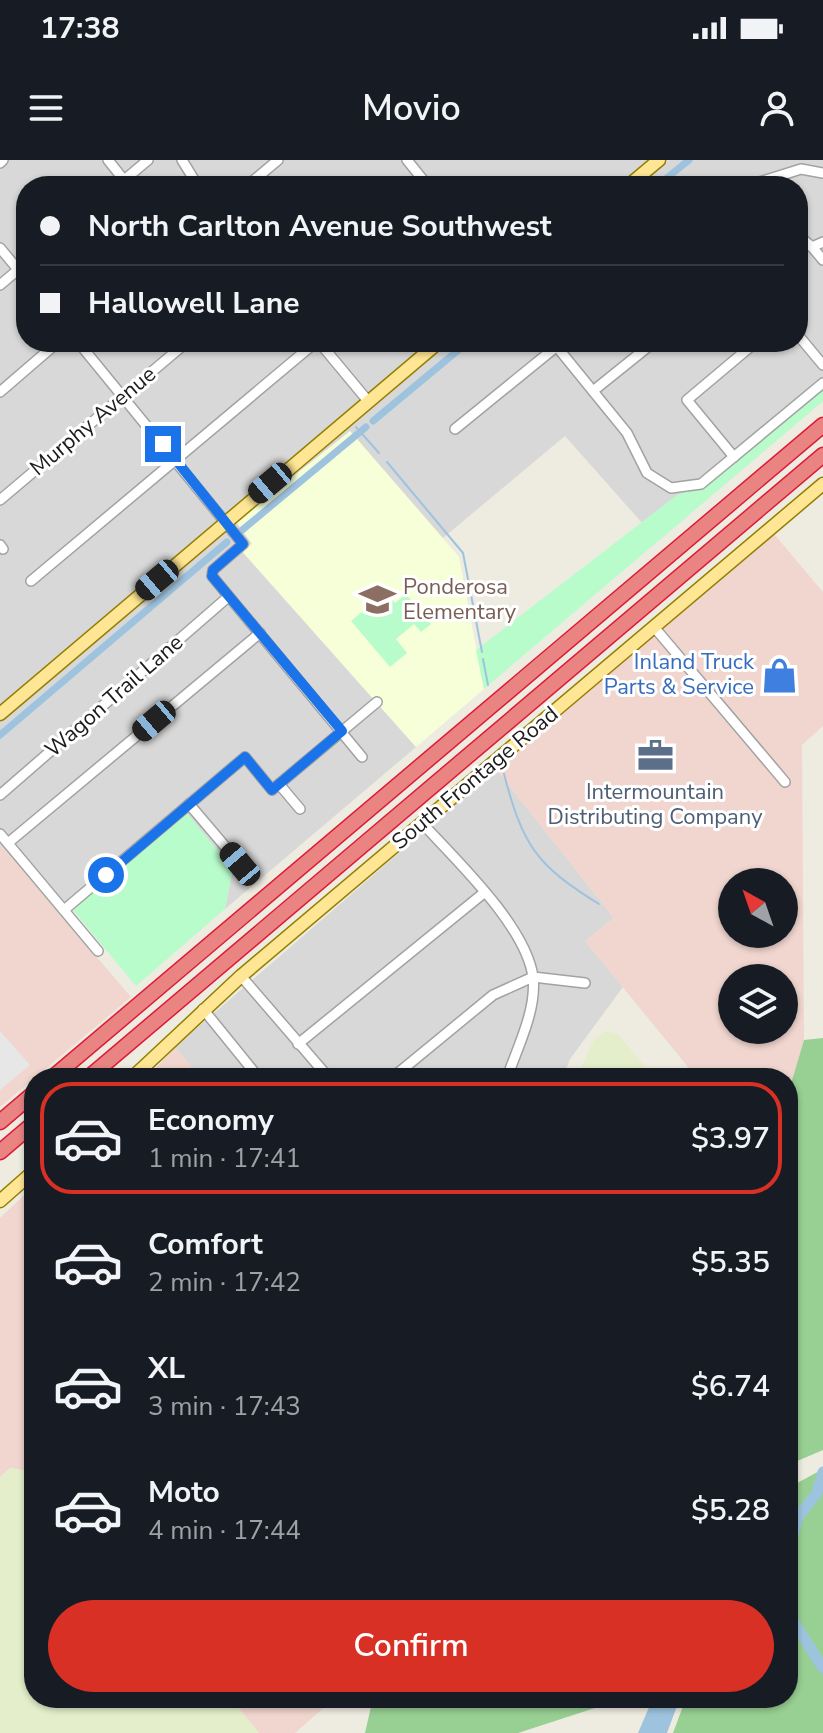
<!DOCTYPE html>
<html lang="en">
<head>
<meta charset="utf-8">
<style>
  :root { --surface:#171b24; --page:#242831; --text:#f1f3f6; --muted:#9ea1a6; --line:#363941; --accent:#d93025 }
  body { margin:0; font-family:"Nunito Sans",sans-serif; background:var(--page); color:var(--text); height:100vh; display:flex; flex-direction:column; font-size:30px; white-space:nowrap }
  * { box-sizing:border-box; margin:0 }
  p { font-size:26px; color:var(--muted) }
  .icon { flex:none; width:44px; height:44px; fill:none; stroke:currentColor; stroke-width:2; stroke-linecap:round; stroke-linejoin:round }
  .map { position:relative; flex:1; overflow:hidden }
  .panel { position:absolute; left:24px; top:908px; width:774px; height:640px; display:flex; flex-direction:column; background:var(--surface); border-radius:32px; box-shadow:0 2px 6px #0004 }
  .panel>* { flex:none }
  .guide { position:absolute; left:16px; top:16px; width:792px; height:176px; border-radius:32px; box-shadow:0 2px 6px #0004; display:grid; align-content:center; height:176px; padding:0 24px; background:var(--surface) }
  .needle { width:52px; rotate:320deg }
  .controls { position:absolute; left:718px; top:708px; display:grid; gap:16px }
  .controls a { display:grid; place-items:center; width:80px; height:80px; border-radius:50%; background:var(--surface); box-shadow:0 2px 6px #0004; font-size:40px }
  .end { position:absolute; width:36px; height:36px; margin:-18px; border:10px solid #1a73e8; background:#fff; box-shadow:0 0 0 4px #fff }
  .from { border-radius:50% }
  .car { position:absolute; width:24px; height:48px; margin:-24px -12px; border-radius:10px; box-shadow:0 0 6px 2px #0007; background:linear-gradient(#222 24%,#8ab4d8 0 40%,#222 0 76%,#8ab4d8 0 86%,#222 0) }
  .guide b { display:flex; align-items:center; gap:28px; height:76px; font-size:30px }
  .guide b+b { border-top:2px solid var(--line) }
  .guide i { width:20px; height:20px; background:var(--text) }
  ul { padding:14px 0 0; list-style:none }
  li { display:flex; align-items:center; gap:24px; height:112px; margin:0 16px 12px; padding:0 8px; border:4px solid transparent; border-radius:32px }
  li div { flex:1 }
  li b { display:block; font-size:30px }
  li em { font-style:normal; font-weight:600 }
  li.active { border-color:var(--accent) }
  li>.icon { width:72px; height:72px; stroke-width:1.5 }
  .cta { display:flex; gap:16px; margin-top:auto; padding:16px 24px }
  .cta a { flex:1; height:92px; border-radius:48px; background:var(--accent); color:#fff; font-size:32px; font-weight:600; line-height:92px; text-align:center }
  .status { display:flex; justify-content:space-between; align-items:center; height:56px; padding:0 40px; background:var(--surface); direction:ltr }
  .status svg { height:22px; fill:currentColor }
  header { display:flex; justify-content:space-between; align-items:center; height:104px; padding:0 24px; background:var(--surface); font-size:36px; font-weight:600 }
  .map>svg:first-child { display:block }
  .residential { fill:#d9d8d8 }
  .commercial { fill:#f0d6ce; fill-rule:evenodd }
  .education { fill:#f7ffd8 }
  .farmland { fill:#e4eeca }
  .forest { fill:#98cf92 }
  .park { fill:#b9fccc }
  .parking { fill:#e7e7e7 }
  .water { fill:#9ec3de }
  .lines { fill:none; stroke-linecap:round; stroke-linejoin:round }
  .stream { stroke:#9ec3de; stroke-width:2 }
  .canal { stroke:#9ec3de; stroke-width:7 }
  .river { stroke:#9ec3de; stroke-width:11 }
  .minor-casing { stroke:#a2a2a2; stroke-width:12 }
  .major-casing { stroke:#937f00; stroke-width:15 }
  .highway-casing { stroke:#dd1b37; stroke-width:17 }
  .minor { stroke:#fff; stroke-width:9 }
  .major { stroke:#ffe694; stroke-width:12 }
  .highway { stroke:#ea8483; stroke-width:14 }
  .route { stroke:#1a73e8; stroke-width:10 }
  .labels { text-anchor:middle; dominant-baseline:central; stroke-width:6; stroke-linejoin:round; paint-order:stroke }
  .street-label { font-size:22px; fill:#1b1b1b; stroke:#fff }
  .education-label { font-size:22px; fill:#785e54; stroke:#fff; text-anchor:start }
  .shop-label { font-size:22px; fill:#366cbe; stroke:#fff; text-anchor:end }
  .service-label { font-size:22px; fill:#4e5e75; stroke:#fff }
</style>
</head>
<body>
<div class="status"><b>17:38</b><svg viewBox="0 0 49 12"><path d="M0 12V9h3v3zM5 12V6h3v6zM10 12V3h3v9zM15 12V0h3v12zM26 1h20v11H26zM47 4h2v5h-2z"/></svg></div>
<header><svg class="icon" aria-label="menu" viewBox="0 0 24 24"><path d="M4 6h16M4 12h16M4 18h16"/></svg>Movio<svg class="icon" aria-label="person" viewBox="0 0 24 24"><circle cx="12" cy="8" r="4"/><path d="M4 21q1-7 8-7t8 7"/></svg></header>
<div class="map">
<svg width="823" height="1573" viewBox="0 0 823 1573">
  <rect width="100%" height="100%" fill="#eeece0"/>
  <g class="residential">
    <path d="M0 0H652L621 26H26V182H798V26H638L669 0H823V241L658 381 565 276 443 378 350 271 243 393 416 587 225 749 232 713 72 749 63 758 0 684Z"/>
    <path d="M496 609 614 758 585 781 623 827 570 899 563 918H201L175 887Z"/>
  </g>
  <g class="commercial">
    <path d="M774 374 823 432V566L802 585 804 880 788 934V918H697L585 781 614 758 496 609ZM732 722H784V774H732ZM732 818H784V870H732Z"/>
    <path d="M0 684 131 837 0 947Z"/>
    <path d="M175 887 201 918H147Z"/>
    <path d="M34 1026V1312L10 1308 0 1317V1058Z"/>
    <path d="M230 1538H335L295 1573H259Z"/>
  </g>
  <path class="education" d="M350 271 459 397 484 529 416 587 243 392 252 384 236 362Z"/>
  <g class="farmland">
    <path d="M605 871 618 874 654 918H576L594 880Z"/>
    <path d="M10 1308 34 1312V1538H230L259 1573H0V1317Z"/>
  </g>
  <g class="forest">
    <path d="M823 878V1290L788 1305V934L804 880Z"/>
    <path d="M823 1309V1573H673L686 1538H788V1328Z"/>
    <path d="M373 1538H605L598 1547 518 1573H365Z"/>
  </g>
  <g class="park">
    <path d="M823 227V241L484 529 476 490 677 335 702 324Z"/>
    <path d="M386 432 395 443 406 434 431 464 421 472 414 464 396 479 407 493 390 507 351 461Z"/>
    <path d="M186 652 226 700V705L232 713 225 749 136 826 72 749Z"/>
  </g>
  <path class="parking" d="M0 871 30 905 0 930Z"/>
  <path class="water" d="M653 1538H680L667 1573H638Z"/>
  <g class="lines">
    <g class="stream">
      <path d="M356 267 379 293"/>
      <path d="M387 302 463 393 482 492"/>
      <path d="M483 499 488 525"/>
      <path d="M504 614C523 686 536 705 599 744"/>
    </g>
    <g class="canal">
      <path d="M657 26 689 0"/>
      <path d="M373 261 468 182"/>
      <path d="M241 371 366 267"/>
      <path d="M0 575 227 382"/>
    </g>
    <g class="river">
      <path d="M788 1394 798 1357 817 1333 823 1312"/>
      <path d="M788 1453 823 1508"/>
    </g>
    <defs>
      <g id="minor">
        <path d="M108 0 124 20"/>
        <path d="M182 0 198 26"/>
        <path d="M407 0 428 26"/>
        <path d="M0 3 3 0"/>
        <path d="M117 26 148 0"/>
        <path d="M247 26 278 0"/>
        <path d="M747 26 801 9 823 13"/>
        <path d="M798 75 812 87 823 82"/>
        <path d="M812 87 823 100"/>
        <path d="M0 88 26 119"/>
        <path d="M0 125 26 103"/>
        <path d="M798 175 823 205"/>
        <path d="M78 182 243 384 213 410 212 416 362 597"/>
        <path d="M319 182 368 241"/>
        <path d="M553 182 627 273 647 313 671 328 701 324 823 223"/>
        <path d="M593 231 654 182"/>
        <path d="M0 232 58 182"/>
        <path d="M455 269 562 182"/>
        <path d="M734 297 687 240 756 182"/>
        <path d="M0 340 187 182"/>
        <path d="M0 385 3 389"/>
        <path d="M31 421 316 182"/>
        <path d="M654 467 785 622"/>
        <path d="M279 624 377 542"/>
        <path d="M0 635 228 437"/>
        <path d="M189 644 240 704"/>
        <path d="M422 663C456 700 526 766 533 817 537 850 517 888 507 918"/>
        <path d="M0 674 98 791"/>
        <path d="M8 683 260 473"/>
        <path d="M64 750 245 597 272 630 279 624 300 649"/>
        <path d="M241 816 329 918"/>
        <path d="M203 849 259 918"/>
        <path d="M298 884 485 732"/>
        <path d="M392 918 493 835 533 817 585 823"/>
      </g>
      <g id="major">
        <path d="M628 26 659 0"/>
        <path d="M0 554 439 182"/>
        <path d="M132 918 241 816 823 324"/>
        <path d="M0 1041 34 1011"/>
      </g>
      <g id="highway">
        <path d="M52 918 823 265"/>
        <path d="M88 918 823 295"/>
        <path d="M0 962 34 933"/>
        <path d="M0 992 34 963"/>
      </g>
    </defs>
    <use href="#minor" class="minor-casing"/>
    <use href="#major" class="major-casing"/>
    <use href="#highway" class="highway-casing"/>
    <use href="#minor" class="minor"/>
    <use href="#major" class="major"/>
    <use href="#highway" class="highway"/>
  </g>
  <g class="lines">
    <path class="route" d="M106 715 245 597 272 630 342 571 212 416 213 410 243 384 163 284"/>
  </g>
  <defs>
    <symbol id="school-bare" viewBox="-9 -9 18 18"><path d="M0-5L7-2L0 1L-7-2ZM-4 1L0 2.5L4 1V4Q0 6-4 4Z" fill="#8d6e63" stroke="#fff" stroke-width="2.5" paint-order="stroke"/></symbol>
    <symbol id="shop-bare" viewBox="-9 -9 18 18"><path d="M-5-2.5h2.3a2.7 3.5 0 0 1 5.4 0H5L5.5 6h-11ZM-1.5-2.5h3a1.5 2.3 0 0 0-3 0Z" fill="#3f7fe0" stroke="#fff" stroke-width="2.5" paint-order="stroke"/></symbol>
    <symbol id="office-bare" viewBox="-9 -9 18 18"><path d="M-6-3h4V-5.5h4V-3h4V5H-6ZM-1-4.5V-3h2v-1.5ZM-6 0V1H6V0Z" fill="#5c6f8a" stroke="#fff" stroke-width="2.5" paint-order="stroke"/></symbol>
  </defs>
  <g fill-rule="evenodd">
    <use href="#school-bare" x="352" y="414" width="51" height="51"/>
    <use href="#shop-bare" x="754" y="490" width="51" height="51"/>
    <use href="#office-bare" x="630" y="570" width="51" height="51"/>
  </g>
  <g class="labels">
    <g class="street-label">
      <text transform="translate(93 261) rotate(-40)">Murphy Avenue</text>
      <text transform="translate(114 536) rotate(-41)">Wagon Trail Lane</text>
      <text transform="translate(475 618) rotate(-40)">South Frontage Road</text>
    </g>
    <g class="education-label">
      <text x="403" y="427">Ponderosa<tspan x="403" dy="25">Elementary</tspan></text>
    </g>
    <g class="shop-label">
      <text x="754" y="502">Inland Truck<tspan x="754" dy="25">Parts &amp; Service</tspan></text>
    </g>
    <g class="service-label">
      <text x="655" y="632">Intermountain<tspan x="655" dy="25">Distributing Company</tspan></text>
    </g>
  </g>
</svg>
<div class="controls">
<a><svg class="needle" viewBox="-14 -14 28 28"><path d="M0-13l5 13h-10z" fill="#e53935"/><path d="M0 13l5-13h-10z" fill="#9ea1a6"/></svg></a>
<a><svg class="icon" aria-label="layers" viewBox="0 0 24 24"><path d="M12 4l9 5-9 5-9-5zM3 14l9 5 9-5"/></svg></a>
</div>
<i class="end from" style="left:106px;top:715px"></i>
<i class="end" style="left:163px;top:284px"></i>
<i class="car" style="left:270px;top:323px;rotate:230deg"></i>
<i class="car" style="left:157px;top:420px;rotate:230deg"></i>
<i class="car" style="left:154px;top:561px;rotate:230deg"></i>
<i class="car" style="left:240px;top:704px;rotate:320deg"></i>
<div class="guide">
<b><i class="from"></i>North Carlton Avenue Southwest</b>
<b><i></i>Hallowell Lane</b>
</div>
<section class="panel">
<ul>
<li class="active"><svg class="icon" aria-label="car" viewBox="0 0 24 24"><path d="M5 17H2v-5l4-1 3-4h7l3 4 3 1v5h-3M9 17h6M6 11h13"/><circle cx="7" cy="17" r="2"/><circle cx="17" cy="17" r="2"/></svg><div><b>Economy</b><p>1 min · 17:41</p></div><em>$3.97</em></li>
<li><svg class="icon" aria-label="car" viewBox="0 0 24 24"><path d="M5 17H2v-5l4-1 3-4h7l3 4 3 1v5h-3M9 17h6M6 11h13"/><circle cx="7" cy="17" r="2"/><circle cx="17" cy="17" r="2"/></svg><div><b>Comfort</b><p>2 min · 17:42</p></div><em>$5.35</em></li>
<li><svg class="icon" aria-label="car" viewBox="0 0 24 24"><path d="M5 17H2v-5l4-1 3-4h7l3 4 3 1v5h-3M9 17h6M6 11h13"/><circle cx="7" cy="17" r="2"/><circle cx="17" cy="17" r="2"/></svg><div><b>XL</b><p>3 min · 17:43</p></div><em>$6.74</em></li>
<li><svg class="icon" aria-label="car" viewBox="0 0 24 24"><path d="M5 17H2v-5l4-1 3-4h7l3 4 3 1v5h-3M9 17h6M6 11h13"/><circle cx="7" cy="17" r="2"/><circle cx="17" cy="17" r="2"/></svg><div><b>Moto</b><p>4 min · 17:44</p></div><em>$5.28</em></li>
</ul>
<div class="cta"><a>Confirm</a></div>
</section>
</div>
</body>
</html>
